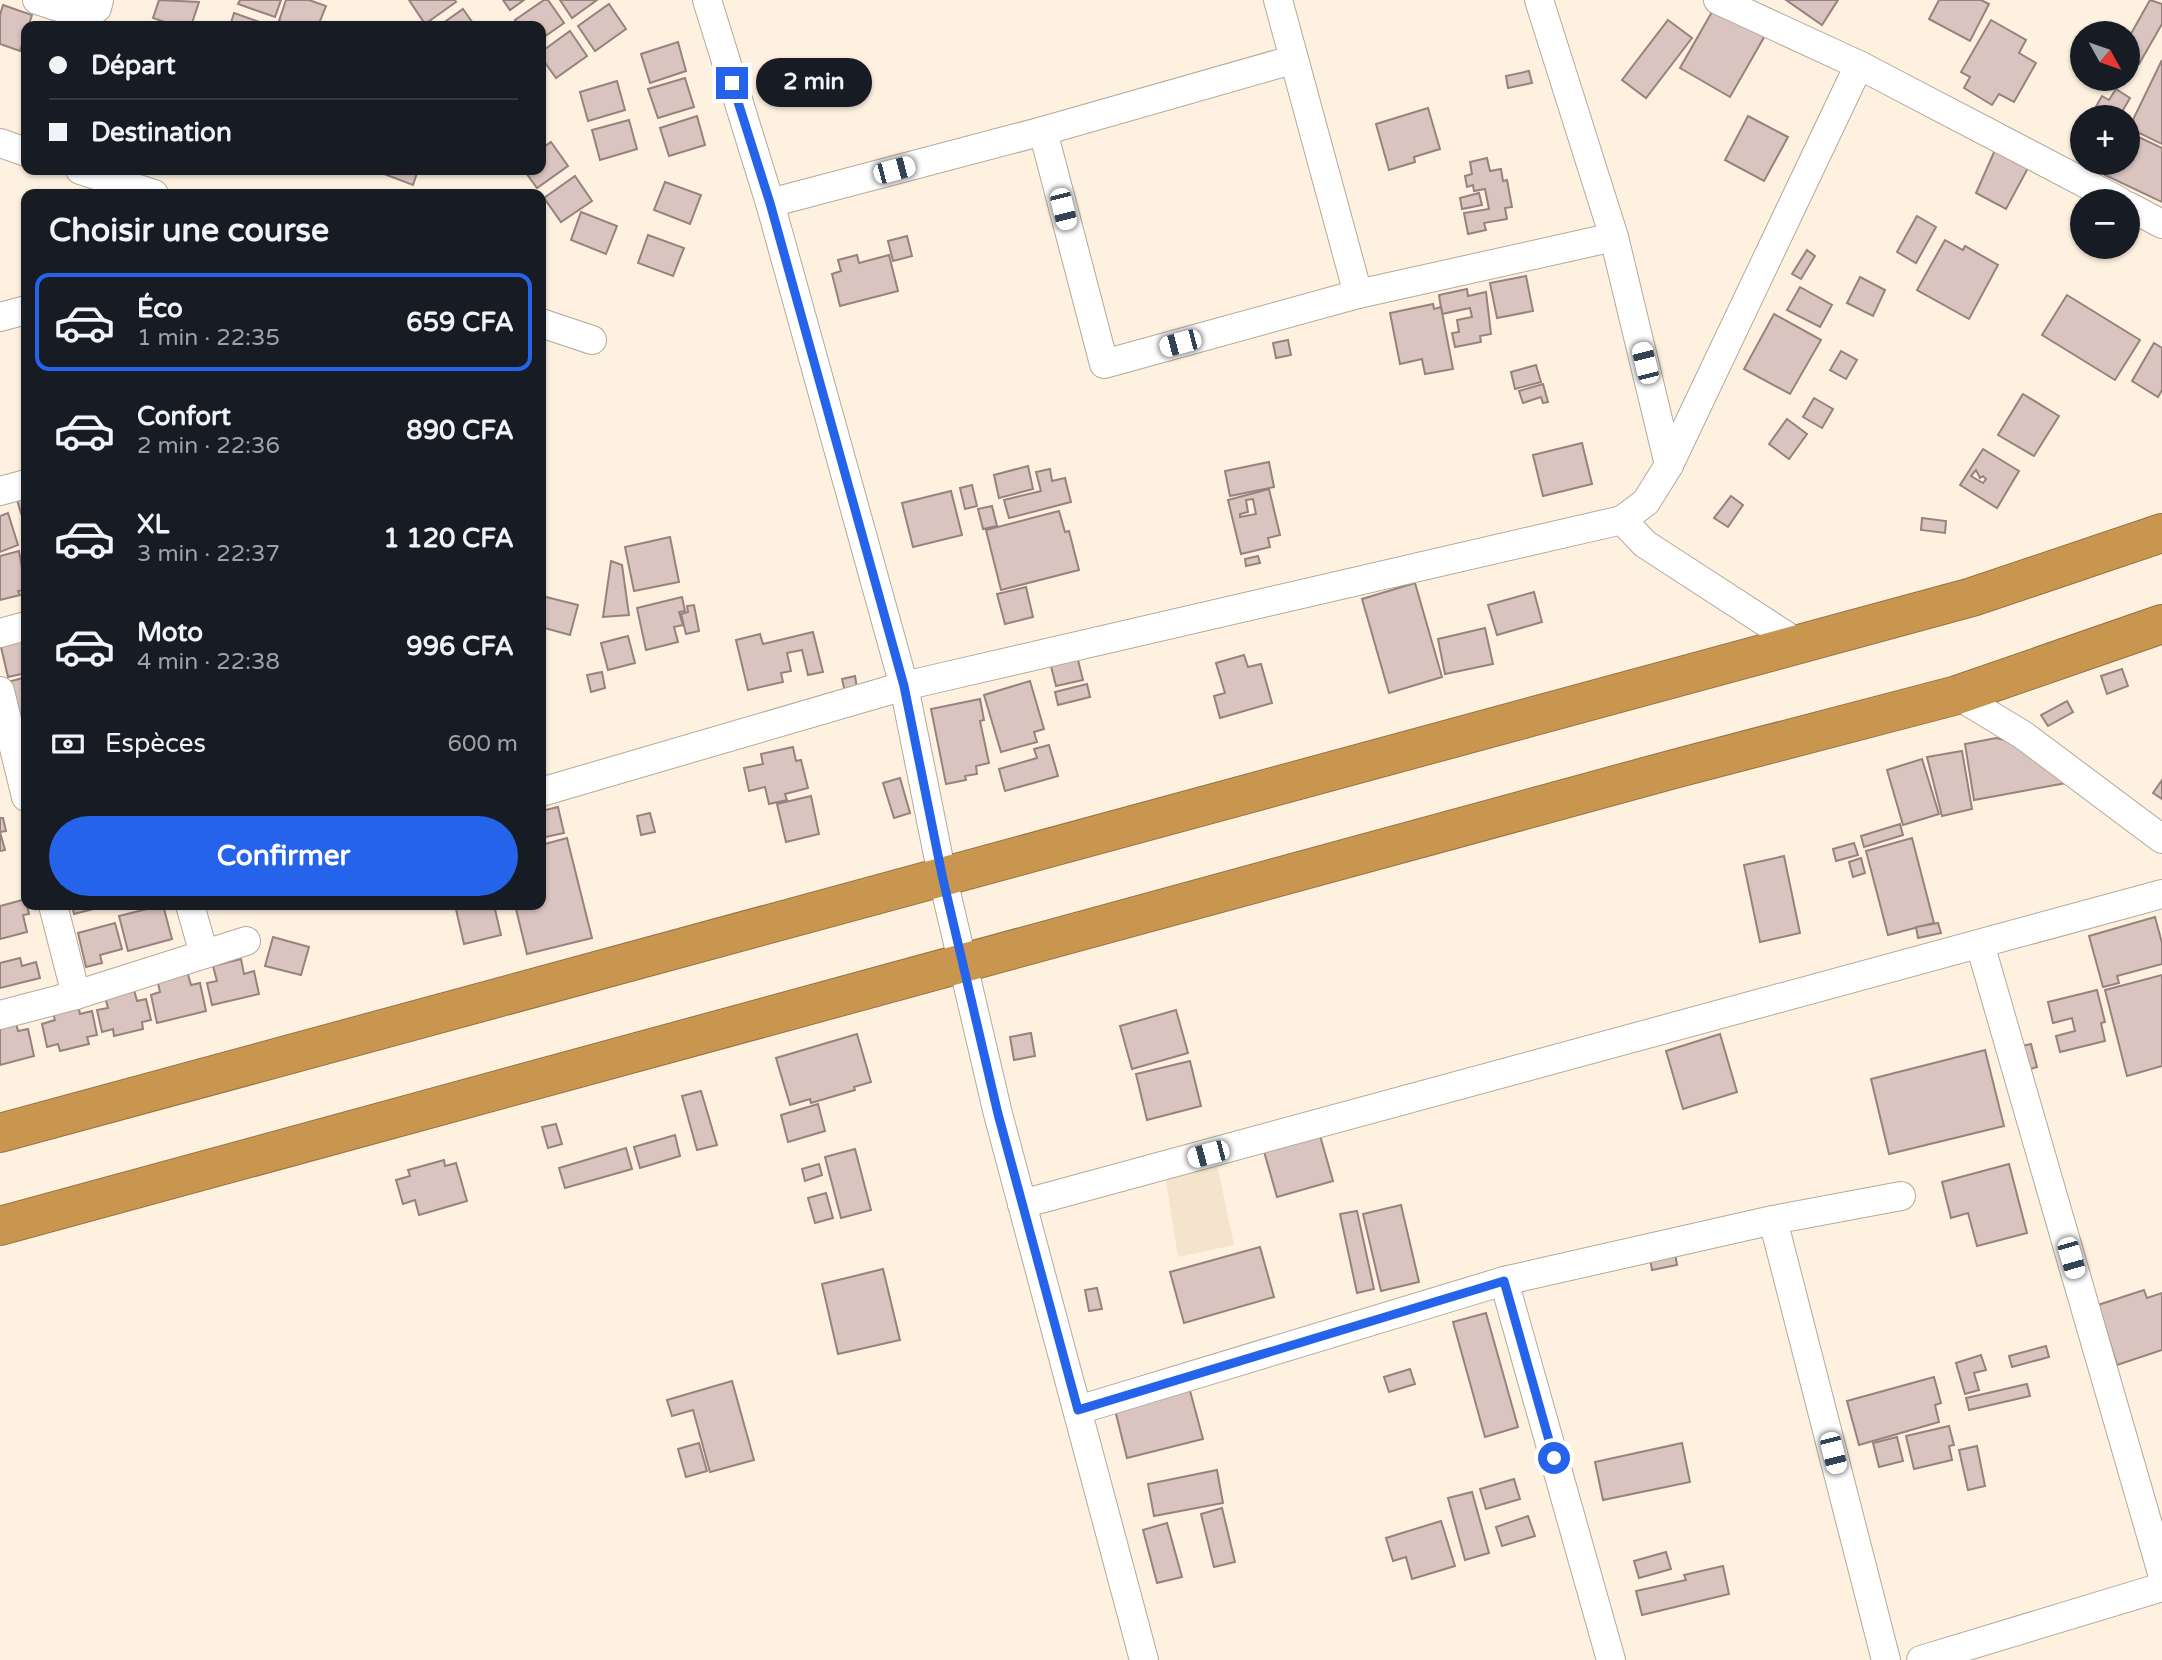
<!DOCTYPE html>
<html lang="fr">
<head>
<meta charset="utf-8">
<style>
  :root { --surface:#171b24; --page:#20242c; --text:#f1f3f6; --muted:#9ea1a6; --line:#363941; --accent:#2563eb }
  body { margin:0; font-family:"Varela Round",sans-serif; background:var(--page); color:var(--text); height:100vh; display:flex; flex-direction:column; font-size:26px; white-space:nowrap }
  * { box-sizing:border-box; margin:0 }
  p { font-size:23px; color:var(--muted) }
  .icon { flex:none; width:38px; height:38px; fill:none; stroke:currentColor; stroke-width:2; stroke-linecap:round; stroke-linejoin:round }
  .map { position:relative; flex:1; overflow:hidden }
  .side { position:absolute; left:21px; top:189px; width:525px; height:721px; display:flex; flex-direction:column; background:var(--surface); border-radius:14px; box-shadow:0 2px 5px #0004 }
  .side>* { flex:none }
  .hud { position:absolute; left:21px; top:21px; width:525px; height:154px; border-radius:14px; box-shadow:0 2px 5px #0004; display:grid; align-content:center; height:154px; padding:0 28px; background:var(--surface) }
  .needle { width:46px; rotate:130deg }
  .controls { position:absolute; left:2070px; top:21px; display:grid; gap:14px }
  .controls a { display:grid; place-items:center; width:70px; height:70px; border-radius:50%; background:var(--surface); box-shadow:0 2px 5px #0004; font-size:35px }
  .end { position:absolute; width:32px; height:32px; margin:-16px; border:9px solid #2563eb; background:#fff; box-shadow:0 0 0 4px #fff }
  .from { border-radius:50% }
  .bubble { position:absolute; height:49px; border-radius:24px; background:var(--surface); box-shadow:0 2px 5px #0004; font-size:23px; font-weight:800; line-height:49px; text-align:center }
  .car { position:absolute; width:21px; height:42px; margin:-21px -10px; border-radius:9px; box-shadow:0 0 5px 2px #0007; background:linear-gradient(#fff 24%,#345 0 40%,#fff 0 76%,#345 0 86%,#fff 0) }
  .hud b { display:flex; align-items:center; gap:24px; height:66px; font-size:26px }
  .hud b+b { border-top:2px solid var(--line) }
  .hud i { width:18px; height:18px; background:var(--text) }
  ul { padding:0; list-style:none }
  li { display:flex; align-items:center; gap:21px; height:98px; margin:0 14px 10px; padding:0 14px; border:4px solid transparent; border-radius:14px }
  li div { flex:1 }
  li b { display:block; font-size:26px }
  li em { font-style:normal; font-weight:800 }
  li.selected { border-color:var(--accent) }
  li>.icon { width:63px; height:63px; stroke-width:1.5 }
  h2 { padding:0 28px; font-size:32px; line-height:84px }
  .pay { display:flex; align-items:center; gap:18px; height:77px; padding:0 28px; font-size:26px }
  .pay p { margin-inline-start:auto }
  .button { display:flex; gap:14px; margin-top:auto; padding:14px 28px }
  .button a { flex:1; height:80px; border-radius:42px; background:var(--accent); color:#fff; font-size:28px; font-weight:800; line-height:80px; text-align:center }
  .map>svg:first-child { display:block }
  .built { fill:#f5e4cd }
  .building { fill:#dac4bf; stroke:#97827d; stroke-width:2; fill-rule:evenodd }
  .lines { fill:none; stroke-linecap:round; stroke-linejoin:round }
  .minor-casing { stroke:#b5a999; stroke-width:30 }
  .highway-casing { stroke:#967343; stroke-width:40 }
  .minor { stroke:#fff; stroke-width:28 }
  .highway { stroke:#c99650; stroke-width:38 }
  .route { stroke:#2563eb; stroke-width:9 }
</style>
</head>
<body>
<div class="map">
<svg width="2162" height="1660" viewBox="0 0 2162 1660">
  <rect width="100%" height="100%" fill="#fef1e0"/>
  <path class="built" d="M1215 1154 1234 1245 1178 1257 1164 1168Z"/>
  <g class="building">
    <path d="M159 0 199 2 191 26H176L153 18Z"/>
    <path d="M240 0H281L275 17 238 4Z"/>
    <path d="M286 0H309L326 6 318 26H293L279 21Z"/>
    <path d="M409 0H455L456 2 425 24Z"/>
    <path d="M503 0H524L510 10Z"/>
    <path d="M544 0H548L564 23 541 39V26H520L515 20Z"/>
    <path d="M560 0H597L572 18Z"/>
    <path d="M1786 0H1838L1822 25Z"/>
    <path d="M1939 0H1981L1989 4 1970 41 1929 19Z"/>
    <path d="M2150 0 2162 4V24L2139 64 2128 57V39Z"/>
    <path d="M1717 3 1767 32 1730 97 1680 68Z"/>
    <path d="M609 4 626 29 595 51 578 26Z"/>
    <path d="M3 5 32 15 20 51 0 44V15Z"/>
    <path d="M463 9 475 26H439Z"/>
    <path d="M234 13 271 26H230Z"/>
    <path d="M53 20 72 26H51Z"/>
    <path d="M1668 20 1692 38 1646 98 1622 80Z"/>
    <path d="M1991 20 2026 40 2019 53 2036 63 2014 102 1999 94 1992 105 1964 88 1970 77 1961 72Z"/>
    <path d="M570 31 587 56 556 78 541 57V52Z"/>
    <path d="M678 42 686 71 650 83 641 54Z"/>
    <path d="M2162 60V144L2129 128Z"/>
    <path d="M1529 71 1532 83 1508 88 1506 76Z"/>
    <path d="M685 78 694 107 658 118 648 89Z"/>
    <path d="M2108 79H2118L2114 86 2106 82Z"/>
    <path d="M617 81 625 110 588 121 580 92Z"/>
    <path d="M2116 89 2130 98 2119 117H2090L2102 96 2109 100Z"/>
    <path d="M1428 108 1440 149 1414 157 1415 162 1389 170 1376 124Z"/>
    <path d="M697 116 705 145 669 156 660 128Z"/>
    <path d="M1748 116 1788 137 1764 181 1725 160Z"/>
    <path d="M629 120 637 149 600 160 592 130Z"/>
    <path d="M2128 132 2162 148V202L2105 175 2111 163H2128Z"/>
    <path d="M551 142 568 166 537 188 524 170H541V149Z"/>
    <path d="M1995 150 2028 168 2006 209 1976 193Z"/>
    <path d="M1487 158 1490 171 1501 169 1503 181 1507 180 1512 207 1505 208 1507 219 1484 223 1486 230 1468 234 1464 213 1489 209 1485 189 1474 191 1473 185 1467 187 1465 176 1472 174 1470 162Z"/>
    <path d="M386 170H418L413 185 384 174Z"/>
    <path d="M575 176 592 201 561 222 544 198Z"/>
    <path d="M665 182 701 195 690 224 654 210Z"/>
    <path d="M1479 193 1482 205 1462 209 1460 198Z"/>
    <path d="M581 212 617 226 606 254 571 240Z"/>
    <path d="M1917 216 1936 227 1916 263 1897 252Z"/>
    <path d="M648 235 684 248 673 276 638 263Z"/>
    <path d="M907 236 912 256 893 261 888 241Z"/>
    <path d="M1945 240 1963 250 1965 246 1998 265 1969 319 1917 290Z"/>
    <path d="M1807 250 1815 256 1801 279 1792 274Z"/>
    <path d="M857 255 859 263 889 255 898 291 840 306 832 274 841 271 838 260Z"/>
    <path d="M1526 276 1533 311 1497 318 1490 283Z"/>
    <path d="M1860 277 1885 290 1873 316 1847 303Z"/>
    <path d="M1800 287 1832 305 1820 327 1787 310Z"/>
    <path d="M1467 289 1468 296 1486 292 1491 334 1480 336 1481 342 1455 347 1452 333 1459 332 1457 320 1472 317 1470 308 1442 314 1439 295Z"/>
    <path d="M2067 295 2140 340 2115 380 2042 335Z"/>
    <path d="M1433 304 1434 309 1441 307 1453 369 1425 374 1422 359 1400 364 1390 313Z"/>
    <path d="M1774 314 1821 340 1790 394 1744 369Z"/>
    <path d="M1288 340 1291 355 1276 358 1273 343Z"/>
    <path d="M2154 343 2162 348V390L2158 397 2132 381Z"/>
    <path d="M1841 351 1857 360 1846 379 1830 370Z"/>
    <path d="M1536 365 1541 382 1515 389 1511 372Z"/>
    <path d="M1543 384 1548 402 1543 403 1541 397 1523 403 1519 391Z"/>
    <path d="M2023 394 2059 416 2034 456 1998 435Z"/>
    <path d="M1814 398 1833 409 1822 428 1803 417Z"/>
    <path d="M1787 419 1807 434 1789 459 1769 444Z"/>
    <path d="M1582 443 1592 484 1543 496 1533 455Z"/>
    <path d="M1983 449 2019 471 1997 508 1960 485ZM1976 470 1980 478 1983 476 1986 479 1983 483 1971 476Z"/>
    <path d="M1269 462 1274 487 1230 496 1225 471Z"/>
    <path d="M1028 466 1033 489 999 498 994 475Z"/>
    <path d="M1050 469 1052 481 1065 478 1071 502 1009 518 1004 500 1041 491 1036 472Z"/>
    <path d="M972 485 977 506 965 509 960 488Z"/>
    <path d="M1269 489 1280 535 1268 538 1270 547 1241 554 1228 500ZM1253 499 1256 514 1240 517V514L1248 512 1246 500Z"/>
    <path d="M951 491 962 535 913 547 902 503Z"/>
    <path d="M1731 496 1743 505 1728 527 1714 518Z"/>
    <path d="M26 497V529L17 500Z"/>
    <path d="M992 506 997 526 983 529 978 509Z"/>
    <path d="M1059 511 1065 532 1069 531 1079 570 1001 590 986 530Z"/>
    <path d="M8 513 18 545 0 552V516Z"/>
    <path d="M1922 518 1946 521 1945 533 1921 530Z"/>
    <path d="M670 537 679 582 634 591 625 547Z"/>
    <path d="M19 551 26 590 18 591 20 595 0 600V556Z"/>
    <path d="M1258 556 1260 563 1246 566 1245 559Z"/>
    <path d="M611 561 622 565 629 615 603 617Z"/>
    <path d="M1415 583 1442 677 1389 693 1362 599Z"/>
    <path d="M1026 587 1033 617 1005 624 997 594Z"/>
    <path d="M1534 592 1542 622 1497 635 1488 605Z"/>
    <path d="M542 596 578 605 570 635 541 627Z"/>
    <path d="M682 597 685 611 679 612 683 625 674 627 678 642 646 650 637 608Z"/>
    <path d="M694 605 699 631 686 634 681 614 688 612 687 606Z"/>
    <path d="M1485 628 1493 664 1445 674 1438 639Z"/>
    <path d="M813 632 823 672 808 675 802 650 787 653 791 671 781 673 783 682 748 690 736 640 760 634 763 644Z"/>
    <path d="M26 636V673L8 677 0 643Z"/>
    <path d="M628 636 635 663 608 670 601 643Z"/>
    <path d="M1076 652 1083 680 1056 686 1049 658Z"/>
    <path d="M1244 655 1248 667 1261 664 1272 703 1220 718 1214 696 1225 693 1216 663Z"/>
    <path d="M2122 669 2128 686 2107 694 2101 676Z"/>
    <path d="M602 672 605 688 591 692 587 675Z"/>
    <path d="M855 676 857 688 845 692 842 679Z"/>
    <path d="M26 677V714L17 716 8 682Z"/>
    <path d="M1030 681 1044 729 1034 732 1037 742 1001 752 984 695Z"/>
    <path d="M1087 684 1090 697 1058 705 1055 692Z"/>
    <path d="M980 699 984 720 980 721 989 763 976 766 977 774 965 776 966 780 946 784 931 709Z"/>
    <path d="M2067 701 2073 712 2048 726 2041 715Z"/>
    <path d="M26 717V751L18 719Z"/>
    <path d="M1996 738 2013 742 2072 782 1974 800 1965 744Z"/>
    <path d="M1049 745 1058 776 1005 791 999 769 1037 758 1034 749Z"/>
    <path d="M793 747 796 761 801 760 808 788 785 794 787 800 769 804 765 787 749 791 744 768 763 764 761 754Z"/>
    <path d="M1962 751 1972 809 1942 816 1927 757Z"/>
    <path d="M1922 759 1939 814 1903 825 1887 770Z"/>
    <path d="M900 778 910 813 894 818 883 783Z"/>
    <path d="M2162 780V799L2153 793Z"/>
    <path d="M811 796 819 834 786 842 777 804Z"/>
    <path d="M558 807 564 833 541 838V811Z"/>
    <path d="M650 813 655 832 641 835 637 816Z"/>
    <path d="M0 818H3L6 831 0 832 5 850 0 851Z"/>
    <path d="M1900 824 1903 835 1864 847 1861 836Z"/>
    <path d="M567 838 592 938 527 954 515 905H541V845Z"/>
    <path d="M1912 838 1934 923 1888 935 1866 851Z"/>
    <path d="M1854 843 1858 855 1836 861 1833 849Z"/>
    <path d="M1784 856 1800 933 1760 942 1744 865Z"/>
    <path d="M1861 858 1865 873 1853 877 1849 862Z"/>
    <path d="M26 899 29 914 23 915 27 932 0 939V906Z"/>
    <path d="M72 905H109L74 914Z"/>
    <path d="M163 905 172 939 128 951 119 916Z"/>
    <path d="M455 905H494L501 935 464 944Z"/>
    <path d="M2155 917 2162 943V964L2117 976 2119 983 2103 987 2089 936Z"/>
    <path d="M115 923 122 949 100 955 102 963 86 967 78 933Z"/>
    <path d="M1938 923 1941 933 1918 938 1916 927Z"/>
    <path d="M273 937 309 947 301 975 265 966Z"/>
    <path d="M20 958 22 966 36 962 40 978 0 988V963Z"/>
    <path d="M241 959 244 974 254 971 259 994 212 1005 207 983 217 981 213 966Z"/>
    <path d="M187 971 191 985 200 983 206 1011 157 1023 151 995 160 992 157 978Z"/>
    <path d="M2162 975V1066L2127 1076 2105 990Z"/>
    <path d="M133 986 137 1001 146 999 151 1020 142 1022 143 1029 114 1036 113 1029 102 1032 97 1010 108 1008 104 993Z"/>
    <path d="M2097 990 2105 1022 2101 1023 2105 1041 2060 1052 2056 1036 2075 1031 2072 1018 2053 1023 2048 1002Z"/>
    <path d="M77 1000 80 1014 92 1011 97 1035 87 1037 89 1044 60 1051 58 1044 47 1047 42 1024 55 1020 51 1007Z"/>
    <path d="M1176 1010 1188 1053 1132 1069 1120 1026Z"/>
    <path d="M15 1020 18 1031 28 1029 34 1056 0 1065V1023Z"/>
    <path d="M1031 1033 1035 1056 1014 1060 1010 1037Z"/>
    <path d="M857 1034 871 1082 854 1087 855 1090 811 1103 810 1099 790 1105 776 1058Z"/>
    <path d="M1720 1034 1737 1092 1683 1109 1666 1051Z"/>
    <path d="M2031 1044 2037 1067 2024 1071 2017 1047Z"/>
    <path d="M1985 1050 2004 1126 1889 1154 1871 1079Z"/>
    <path d="M1190 1061 1201 1106 1147 1120 1136 1074Z"/>
    <path d="M701 1091 717 1145 697 1150 682 1096Z"/>
    <path d="M818 1104 825 1131 788 1142 781 1115Z"/>
    <path d="M556 1124 562 1144 548 1148 542 1127Z"/>
    <path d="M1319 1132 1333 1181 1277 1197 1263 1148Z"/>
    <path d="M675 1135 680 1156 640 1168 634 1147Z"/>
    <path d="M626 1148 632 1169 565 1188 559 1168Z"/>
    <path d="M855 1149 871 1210 841 1218 825 1157Z"/>
    <path d="M444 1160 445 1166 456 1163 467 1201 419 1215 415 1200 403 1204 396 1180 410 1176 408 1170Z"/>
    <path d="M819 1164 822 1175 805 1181 802 1169Z"/>
    <path d="M2009 1164 2027 1233 1977 1246 1968 1213 1951 1218 1942 1182Z"/>
    <path d="M826 1193 833 1218 815 1223 808 1198Z"/>
    <path d="M1401 1205 1419 1282 1381 1291 1363 1214Z"/>
    <path d="M1357 1211 1374 1289 1357 1293 1340 1214Z"/>
    <path d="M1260 1247 1274 1297 1184 1323 1170 1272Z"/>
    <path d="M1675 1253 1677 1265 1652 1270 1650 1258Z"/>
    <path d="M883 1269 900 1340 838 1354 822 1284Z"/>
    <path d="M1097 1288 1102 1309 1089 1311 1085 1290Z"/>
    <path d="M2144 1290 2147 1298 2162 1293V1350L2117 1365 2098 1305Z"/>
    <path d="M1486 1313 1518 1427 1485 1437 1453 1322Z"/>
    <path d="M2046 1346 2049 1357 2012 1367 2009 1356Z"/>
    <path d="M1981 1355 1986 1370 1974 1373 1979 1390 1965 1394 1956 1363Z"/>
    <path d="M1410 1369 1415 1384 1389 1392 1384 1377Z"/>
    <path d="M1934 1377 1941 1403 1935 1405 1939 1422 1859 1445 1847 1401Z"/>
    <path d="M732 1381 754 1460 710 1472 693 1410 672 1416 667 1400Z"/>
    <path d="M2027 1384 2030 1396 1969 1410 1966 1398Z"/>
    <path d="M1189 1387 1203 1439 1127 1458 1114 1406Z"/>
    <path d="M1949 1426 1954 1445 1949 1446 1952 1460 1914 1469 1906 1436Z"/>
    <path d="M1897 1437 1903 1461 1879 1467 1873 1443Z"/>
    <path d="M699 1443 707 1471 686 1477 678 1449Z"/>
    <path d="M1682 1443 1690 1482 1603 1500 1595 1462Z"/>
    <path d="M1977 1446 1985 1486 1968 1490 1959 1450Z"/>
    <path d="M1217 1470 1223 1503 1154 1516 1148 1484Z"/>
    <path d="M1514 1479 1520 1499 1486 1509 1480 1489Z"/>
    <path d="M1472 1492 1489 1553 1465 1560 1448 1498Z"/>
    <path d="M1222 1508 1235 1562 1214 1567 1201 1514Z"/>
    <path d="M1528 1516 1535 1536 1502 1546 1496 1527Z"/>
    <path d="M1441 1521 1455 1566 1412 1579 1406 1557 1393 1561 1386 1538Z"/>
    <path d="M1167 1523 1182 1577 1157 1583 1143 1530Z"/>
    <path d="M1666 1552 1671 1569 1639 1578 1634 1561Z"/>
    <path d="M1723 1566 1729 1594 1642 1615 1636 1591 1686 1580 1684 1575Z"/>
  </g>
  <g class="lines">
    <defs>
      <g id="minor">
        <path d="M37 0 86 16 97 8 99 0"/>
        <path d="M707 0 770 203 904 686 942 875 998 1114 1144 1660"/>
        <path d="M1278 0 1358 294"/>
        <path d="M1539 0 1614 237 1669 465"/>
        <path d="M1718 0 1859 65 2119 201"/>
        <path d="M1292 60 1043 131 1104 364 1358 294 1614 237"/>
        <path d="M0 143 26 152"/>
        <path d="M80 170 154 194"/>
        <path d="M770 203 1043 131"/>
        <path d="M2128 206 2162 224"/>
        <path d="M0 317 26 310"/>
        <path d="M541 323 592 340"/>
        <path d="M0 491 26 484"/>
        <path d="M1622 520 1645 544 1799 644"/>
        <path d="M0 633 26 626"/>
        <path d="M0 691 26 797"/>
        <path d="M1957 695 2023 735 2162 839"/>
        <path d="M541 792 904 686 1622 520 1646 502 1669 465 1859 65"/>
        <path d="M53 905 76 995"/>
        <path d="M190 905 204 954"/>
        <path d="M1980 944 2162 1573"/>
        <path d="M0 1015 76 995 246 941"/>
        <path d="M1022 1204 2162 894"/>
        <path d="M1773 1220 1886 1660"/>
        <path d="M1504 1281 1611 1660"/>
        <path d="M1078 1410 1504 1281 1773 1220 1901 1196"/>
        <path d="M1921 1660 2162 1587"/>
      </g>
      <g id="highway">
        <path d="M0 1133 1972 597 2162 533"/>
        <path d="M0 1226 1674 769 1957 695 2162 624"/>
      </g>
    </defs>
    <use href="#minor" class="minor-casing"/>
    <use href="#highway" class="highway-casing"/>
    <use href="#minor" class="minor"/>
    <use href="#highway" class="highway"/>
  </g>
  <g class="lines">
    <path class="route" d="M732 83 770 203 904 686 942 875 998 1114 1078 1410 1504 1281 1554 1458"/>
  </g>
</svg>
<div class="controls">
<a><svg class="needle" viewBox="-14 -14 28 28"><path d="M0-13l5 13h-10z" fill="#e53935"/><path d="M0 13l5-13h-10z" fill="#9ea1a6"/></svg></a>
<a>+</a>
<a>−</a>
</div>
<i class="end from" style="left:1554px;top:1458px"></i>
<i class="end" style="left:732px;top:83px"></i>
<div class="bubble" style="left:756px;top:58px;width:116px">2 min</div>
<i class="car" style="left:894px;top:170px;rotate:75deg"></i>
<i class="car" style="left:1063px;top:209px;rotate:166deg"></i>
<i class="car" style="left:1180px;top:343px;rotate:255deg"></i>
<i class="car" style="left:1645px;top:363px;rotate:346deg"></i>
<i class="car" style="left:1208px;top:1154px;rotate:255deg"></i>
<i class="car" style="left:2071px;top:1258px;rotate:164deg"></i>
<i class="car" style="left:1833px;top:1453px;rotate:166deg"></i>
<div class="hud">
<b><i class="from"></i>Départ</b>
<b><i></i>Destination</b>
</div>
<section class="side">
<h2>Choisir une course</h2>
<ul>
<li class="selected"><svg class="icon" aria-label="car" viewBox="0 0 24 24"><path d="M5 17H2v-5l4-1 3-4h7l3 4 3 1v5h-3M9 17h6M6 11h13"/><circle cx="7" cy="17" r="2"/><circle cx="17" cy="17" r="2"/></svg><div><b>Éco</b><p>1 min · 22:35</p></div><em>659 CFA</em></li>
<li><svg class="icon" aria-label="car" viewBox="0 0 24 24"><path d="M5 17H2v-5l4-1 3-4h7l3 4 3 1v5h-3M9 17h6M6 11h13"/><circle cx="7" cy="17" r="2"/><circle cx="17" cy="17" r="2"/></svg><div><b>Confort</b><p>2 min · 22:36</p></div><em>890 CFA</em></li>
<li><svg class="icon" aria-label="car" viewBox="0 0 24 24"><path d="M5 17H2v-5l4-1 3-4h7l3 4 3 1v5h-3M9 17h6M6 11h13"/><circle cx="7" cy="17" r="2"/><circle cx="17" cy="17" r="2"/></svg><div><b>XL</b><p>3 min · 22:37</p></div><em>1 120 CFA</em></li>
<li><svg class="icon" aria-label="car" viewBox="0 0 24 24"><path d="M5 17H2v-5l4-1 3-4h7l3 4 3 1v5h-3M9 17h6M6 11h13"/><circle cx="7" cy="17" r="2"/><circle cx="17" cy="17" r="2"/></svg><div><b>Moto</b><p>4 min · 22:38</p></div><em>996 CFA</em></li>
</ul>
<div class="pay"><svg class="icon" aria-label="cash" viewBox="0 0 24 24"><path d="M3 7h18v10H3z"/><circle cx="12" cy="12" r="2"/></svg>Espèces<p>600 m</p></div>
<div class="button"><a>Confirmer</a></div>
</section>
</div>
</body>
</html>
